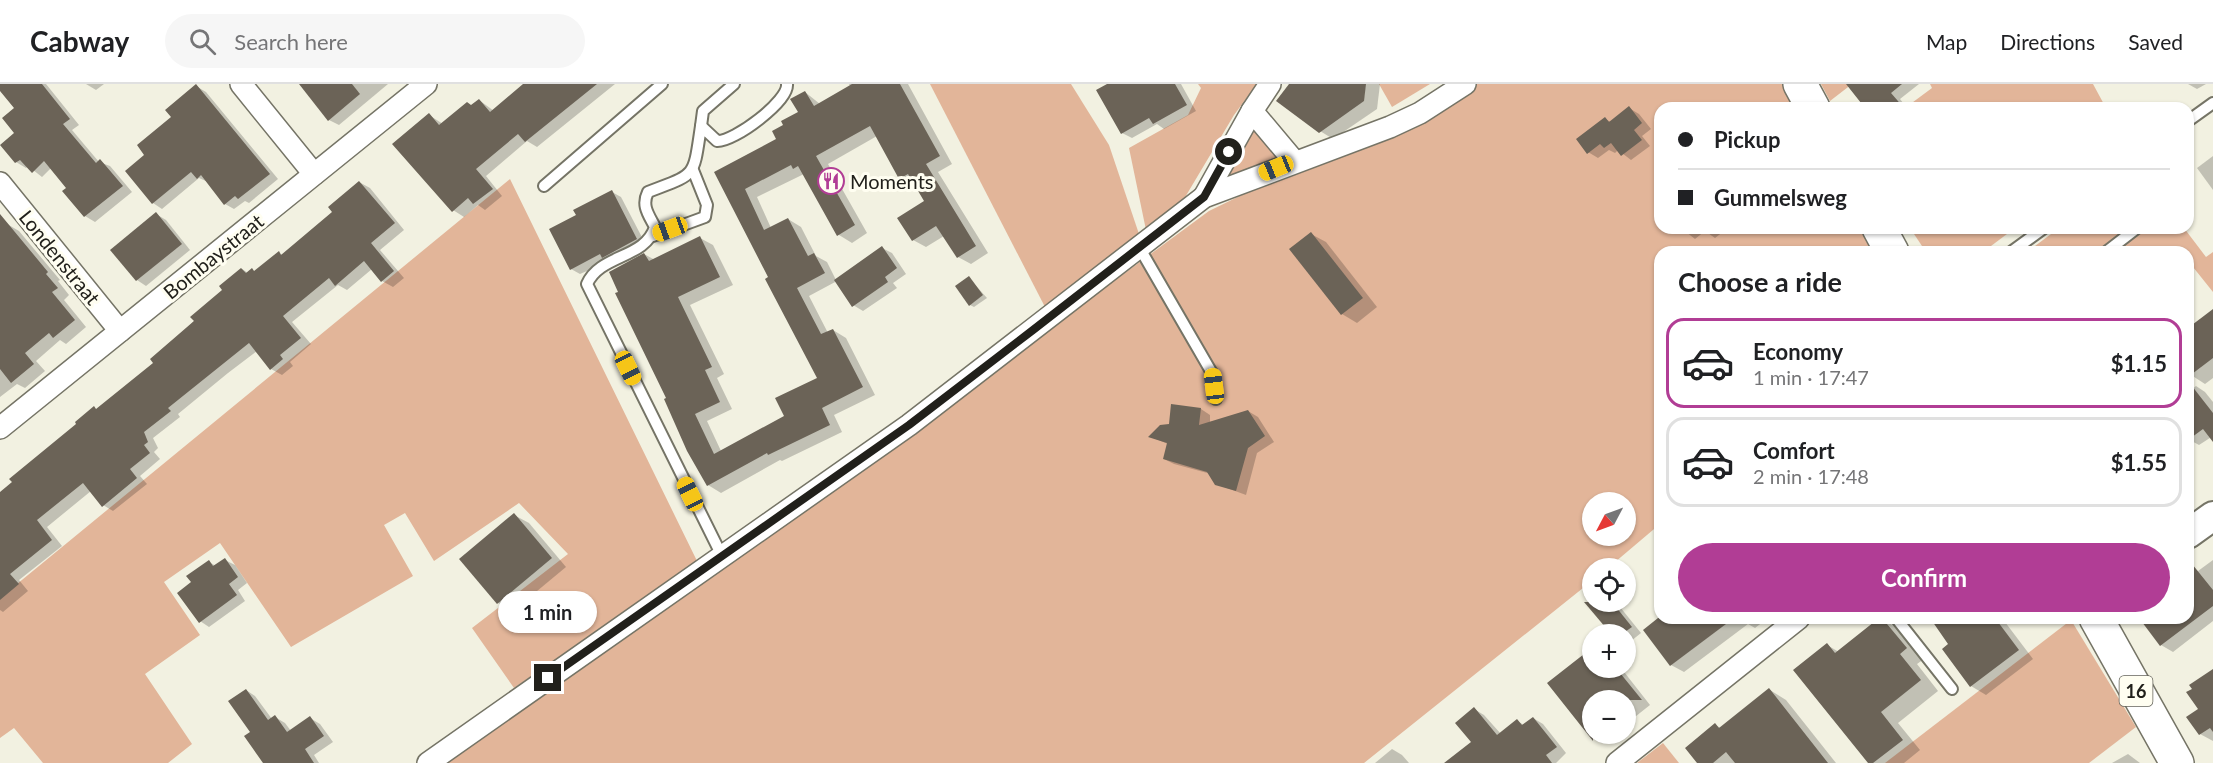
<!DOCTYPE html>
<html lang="en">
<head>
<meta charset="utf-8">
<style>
  :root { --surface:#fff; --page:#f6f6f6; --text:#202124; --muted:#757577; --line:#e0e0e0; --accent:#b13d95 }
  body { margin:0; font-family:Lato,sans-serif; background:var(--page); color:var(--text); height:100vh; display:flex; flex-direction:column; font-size:22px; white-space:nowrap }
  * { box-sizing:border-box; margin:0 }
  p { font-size:20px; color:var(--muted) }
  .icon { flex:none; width:33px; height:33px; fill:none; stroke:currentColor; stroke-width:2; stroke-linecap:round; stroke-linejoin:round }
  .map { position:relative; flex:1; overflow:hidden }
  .sheet { position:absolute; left:1654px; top:162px; width:540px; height:378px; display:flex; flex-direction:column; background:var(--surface); border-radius:18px; box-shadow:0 2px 4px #0004 }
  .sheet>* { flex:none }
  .top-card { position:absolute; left:1654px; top:18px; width:540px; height:132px; border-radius:18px; box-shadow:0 2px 4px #0004; display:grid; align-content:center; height:132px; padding:0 24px; background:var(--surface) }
  .needle { width:39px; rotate:229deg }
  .buttons { position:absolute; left:1582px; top:408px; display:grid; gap:12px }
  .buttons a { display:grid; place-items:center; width:54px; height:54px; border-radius:50%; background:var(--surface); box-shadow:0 2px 4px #0004; font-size:30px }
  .end { position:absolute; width:27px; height:27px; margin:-14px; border:8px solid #21201b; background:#fff; box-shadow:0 0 0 3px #fff }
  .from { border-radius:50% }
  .bubble { position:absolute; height:42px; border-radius:21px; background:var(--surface); box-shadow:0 2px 4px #0004; font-size:20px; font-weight:700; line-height:42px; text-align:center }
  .car { position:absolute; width:18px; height:36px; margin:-18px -9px; border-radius:8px; box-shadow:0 0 4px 2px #0007; background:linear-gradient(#f5c518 24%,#345 0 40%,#f5c518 0 76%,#345 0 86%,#f5c518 0) }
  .top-card b { display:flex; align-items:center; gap:21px; height:57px; font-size:22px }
  .top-card b+b { border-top:2px solid var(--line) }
  .top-card i { width:15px; height:15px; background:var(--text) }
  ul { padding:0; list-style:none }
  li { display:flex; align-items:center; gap:18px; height:90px; margin:0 12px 9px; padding:0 12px; border:3px solid var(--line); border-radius:18px }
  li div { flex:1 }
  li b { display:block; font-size:22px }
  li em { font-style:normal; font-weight:700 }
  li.current { border-color:var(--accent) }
  li>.icon { width:54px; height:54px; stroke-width:1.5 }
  h2 { padding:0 24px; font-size:27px; line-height:72px }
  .primary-button { display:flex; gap:12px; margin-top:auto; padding:12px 24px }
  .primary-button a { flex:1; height:69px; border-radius:36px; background:var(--accent); color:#fff; font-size:24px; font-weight:700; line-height:69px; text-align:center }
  header { display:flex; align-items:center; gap:36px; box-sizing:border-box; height:84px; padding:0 30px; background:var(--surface); border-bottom:2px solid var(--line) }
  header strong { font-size:28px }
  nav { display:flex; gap:33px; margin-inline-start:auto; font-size:21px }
  .search { width:420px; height:54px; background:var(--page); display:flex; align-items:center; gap:15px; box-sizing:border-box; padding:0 21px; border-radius:33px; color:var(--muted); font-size:22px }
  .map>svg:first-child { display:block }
  .green { fill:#e2b599; fill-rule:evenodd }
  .shadow { fill:#0003 }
  .building { fill:#6b6357 }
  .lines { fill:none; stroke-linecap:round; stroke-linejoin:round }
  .lane-casing { stroke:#757466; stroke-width:14 }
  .street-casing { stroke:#757466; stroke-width:24 }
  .secondary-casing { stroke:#757466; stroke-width:32 }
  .primary-casing { stroke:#757466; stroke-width:36 }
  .lane { stroke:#fff; stroke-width:10 }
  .street { stroke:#fff; stroke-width:21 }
  .secondary { stroke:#fff; stroke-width:28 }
  .primary { stroke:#fff; stroke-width:33 }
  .route { stroke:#21201b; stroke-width:8 }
  .labels { text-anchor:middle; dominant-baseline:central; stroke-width:6; stroke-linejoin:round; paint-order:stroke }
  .shield { fill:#fffef1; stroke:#64635b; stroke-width:1.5 }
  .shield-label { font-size:18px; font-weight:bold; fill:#21201b }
  .poi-label { font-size:20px; fill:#21201b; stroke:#fffef1; text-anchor:start }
  .street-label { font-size:20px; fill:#21201b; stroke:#fffef1 }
</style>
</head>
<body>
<header>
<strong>Cabway</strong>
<div class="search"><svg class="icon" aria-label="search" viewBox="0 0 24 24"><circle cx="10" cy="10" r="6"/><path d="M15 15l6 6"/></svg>Search here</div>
<nav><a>Map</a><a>Directions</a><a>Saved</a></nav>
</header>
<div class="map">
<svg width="2213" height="679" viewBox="0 0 2213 679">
  <rect width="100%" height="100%" fill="#f2f1e1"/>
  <g class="green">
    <path d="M930 0H1071L1109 61 1139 150 1045 223Z"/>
    <path d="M1198 0H1257L1234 31 1184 115 1146 146 1129 64 1188 31 1201 4Z"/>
    <path d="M1379 0H1430L1392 23Z"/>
    <path d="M1477 0H1788L1801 24H1660V144H1866L1879 168H1660V440L1608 484H1593V496L1364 679H444L708 496 1209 127 1291 87 1391 55ZM1593 418H1626V452H1593Z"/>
    <path d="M1821 0H1852L1830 17Z"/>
    <path d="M1930 0H2093L2106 24H1905L1932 4Z"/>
    <path d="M1252 38 1283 76 1219 102Z"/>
    <path d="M510 95 698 479 514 604 472 544 568 470 519 419 434 477 405 429 384 441 413 492 291 563 220 459 164 498 200 551 145 590 192 660 168 679H43L14 644 0 654V514Z"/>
    <path d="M1910 144H2015L1983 168H1926Z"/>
    <path d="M2059 144H2184L2206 173 2213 168V208L2193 183 2189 186 2188 168H2027Z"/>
    <path d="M2071 536 2136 643 2089 679H1885Z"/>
    <path d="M1663 659 1679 679H1637Z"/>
  </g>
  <g class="shadow">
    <path d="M0 0H46L79 41 72 46 99 78 110 82 132 108 95 138 85 132 64 107 68 104 51 84 42 93 28 82 26 84 16 78V25L0 5Z"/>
    <path d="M86 0H104L96 6Z"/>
    <path d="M300 0H388L339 41 329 36Z"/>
    <path d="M525 0H615L537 63 527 57 486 92 502 112 485 126 478 121 464 133 453 126 429 31 443 40 479 16 494 27Z"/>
    <path d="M849 0H908L952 80 938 88 988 169 971 180 958 173 944 152 926 163 913 156 926 117 915 100 900 94 877 52 828 80 867 149 852 159 839 151 804 90 757 113 771 144 788 135 801 143 816 172 827 178 836 196 882 164 892 169 906 190 893 199 897 204 863 227 853 221 837 197 809 212 828 249 833 246 846 254 875 311 834 331 842 348 782 377 780 376 721 409 708 401 668 314 644 170 655 176 700 154 713 161 733 201 690 221 724 290 717 294 732 325 707 337 721 367 786 332 819 294 716 88 778 56 785 41 800 28 805 8 820 20 850 2Z"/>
    <path d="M1110 0H1181L1196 27 1164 45 1157 40 1132 54 1122 49Z"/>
    <path d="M1291 0H1380L1377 25 1333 55 1320 47Z"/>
    <path d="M1858 0H1919L1900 15 1907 24H1867Z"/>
    <path d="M2188 0H2206L2197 5Z"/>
    <path d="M196 2 206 8 278 95 249 119 245 117 234 125 225 120 208 98 199 94 162 125 153 119 147 71Z"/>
    <path d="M1629 24 1639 30 1651 45 1642 52 1650 62 1631 76 1618 66 1615 69 1609 66 1598 74 1588 68 1605 35 1611 38Z"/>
    <path d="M2213 72V106L2197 84Z"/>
    <path d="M359 98 370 104 404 146 380 166 404 194 393 203 382 197 372 185 347 206 338 201 292 238 311 260 290 278 293 282 282 291 271 285 257 267 228 289 178 330 180 333 153 354 158 364 154 368 160 375 140 392 147 400 113 427 103 421 91 407 47 443 62 462 19 496 28 507 3 528 0 526V410L155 279 242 185 248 189 252 186 256 188 279 169 283 171 334 128Z"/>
    <path d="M612 108 621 113 646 161 580 190 571 185 578 132Z"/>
    <path d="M156 130 166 136 190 166 146 202 137 196Z"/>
    <path d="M0 140H7L19 147 60 196 58 197 69 211 64 216 86 243 66 260 60 256 36 277 45 287 25 304 17 300 0 313Z"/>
    <path d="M1681 144H1728L1715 154 1705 147 1695 155Z"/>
    <path d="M1311 150 1326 158 1377 223 1357 239 1342 230 1291 166Z"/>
    <path d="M969 194 987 214 974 223 970 221Z"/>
    <path d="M2213 227V294L2205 300 2188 289Z"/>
    <path d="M2196 302 2205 308 2213 318V352L2199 361 2188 355V308Z"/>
    <path d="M1201 325 1210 331V340L1248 327 1258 333 1274 358 1257 369 1246 411 1216 400 1211 390 1174 380 1164 375 1168 360 1151 353Z"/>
    <path d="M514 431 529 439 566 483 513 527 498 519Z"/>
    <path d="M225 476 235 481 247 499 238 506 245 517 209 543 200 537 193 499 209 478 216 482Z"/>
    <path d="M2213 476V537L2173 568 2161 561 2140 534H2188L2195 485 2198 487Z"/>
    <path d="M1593 514V518H1616L1641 549 1626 561V550H1613L1587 519Z"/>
    <path d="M1660 534H1768L1755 544 1748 540 1684 588 1671 581 1645 546Z"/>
    <path d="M1881 534 1899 545 1924 575 1917 580 1938 607 1898 639 1920 666 1904 679H1870L1827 561 1839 568Z"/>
    <path d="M1932 534H2010L2005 538 2033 575 1986 611 1971 602 1944 566 1950 561Z"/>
    <path d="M1593 565V584H1621L1650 621 1626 640V616H1593V650H1614L1602 659 1592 653Z"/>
    <path d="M2213 587V657L2200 650V625Z"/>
    <path d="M246 606 255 612 272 635 275 633 285 639 291 647 310 634 320 640 333 658 314 671 319 679H265L252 649Z"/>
    <path d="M1770 606 1786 616 1836 679H1699L1715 641 1721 644Z"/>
    <path d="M1474 625 1484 631 1501 650 1517 637 1524 641 1533 634 1543 640 1566 669 1556 679H1446L1473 658Z"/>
    <path d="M1392 665 1402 671 1409 679H1375Z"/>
    <path d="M2128 670 2140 679H2112Z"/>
  </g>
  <g class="building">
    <path d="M0 0H42L70 35 63 40 96 79 100 75 123 102 84 133 62 107 66 104 44 77 32 89 20 76 15 79 0 61 14 49 2 34 14 24 0 7Z"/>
    <path d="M196 0 270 90 238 115 235 112 224 121 201 91 197 95 191 88 152 120 125 87 144 71 137 61 171 33 165 26Z"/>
    <path d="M299 0H352L360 10 328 37Z"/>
    <path d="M523 0H597L525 58 518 50 476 85 493 105 473 120 468 114 452 128 392 60 429 29 439 41 467 18 471 21 479 15 490 28Z"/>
    <path d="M852 0H900L940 72 926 80 976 162 957 174 936 142 912 157 897 134 924 117 908 90 899 95 870 42 816 72 855 141 837 152 798 82 793 85 791 81 745 105 764 146 788 134 808 172 814 169 825 189 797 204 821 250 833 245 863 303 822 324 830 341 768 371 767 369 707 402 687 367 664 315 666 314 615 209 618 208 609 188 644 169 649 177 700 152 720 193 678 213 712 283 705 286 720 318 695 330 714 370 784 332 775 314 817 294 765 195 768 193 714 88 776 55 772 47 783 41 781 37 798 28 790 15 805 7 814 22Z"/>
    <path d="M1107 0H1175L1187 21 1153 40 1149 34 1121 50 1096 6Z"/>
    <path d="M1289 0H1366L1364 17 1319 49 1276 17Z"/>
    <path d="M1846 0H1902L1891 9 1904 24H1865Z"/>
    <path d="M1629 22 1642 39 1634 46 1642 56 1621 72 1611 59 1604 64 1600 60 1587 70 1576 55 1605 33 1609 38Z"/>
    <path d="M359 97 395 139 371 159 394 187 381 198 364 177 335 202 329 194 283 232 301 254 280 271 283 275 270 286 249 259 168 324 171 327 144 348 148 358 144 361 150 369 130 385 137 394 102 423 83 399 37 436 52 456 10 490 19 500 0 516V408L12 398 9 395 76 340 75 338 94 322 96 325 153 279 150 275 194 237 190 233 222 206 219 202 241 184 246 189 252 184 254 187 279 167 281 171 332 128 328 123Z"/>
    <path d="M612 106 637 155 602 174 600 170 570 186 549 145 576 131 573 126Z"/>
    <path d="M156 128 182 160 136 197 110 166Z"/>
    <path d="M0 130 48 188 46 190 58 204 52 208 75 236 53 254 49 249 25 269 34 280 11 299 0 285Z"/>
    <path d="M1311 148 1363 214 1341 231 1289 165Z"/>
    <path d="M882 162 897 184 885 193 888 198 852 223 834 196Z"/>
    <path d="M969 192 983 211 969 222 955 202Z"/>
    <path d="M2213 225V274L2188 293V244Z"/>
    <path d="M2188 297 2213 329V358L2203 345 2188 356Z"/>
    <path d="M1171 320 1201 324 1199 341 1248 326 1265 352 1248 364 1236 407 1215 401 1207 388 1163 375 1167 359 1148 353 1160 341 1169 340Z"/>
    <path d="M514 429 552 474 497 520 459 475Z"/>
    <path d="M225 474 238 493 229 500 237 511 199 539 177 509 191 498 186 492 209 476 213 482Z"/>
    <path d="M2188 475 2213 506V522L2160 562 2139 534H2188Z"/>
    <path d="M1584 518H1612L1632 543 1622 550H1611Z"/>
    <path d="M1658 534H1734L1670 582 1643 546Z"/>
    <path d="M1879 534H1882L1907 564 1900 570 1921 596 1881 628 1903 656 1873 679H1868L1793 586 1827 559 1835 569Z"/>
    <path d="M1930 534H1995L2019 566 1970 603 1942 565 1948 560Z"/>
    <path d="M1593 563V584H1616L1642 616H1593V657L1547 599Z"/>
    <path d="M2213 585V648L2210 644 2199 651 2186 633 2198 625 2186 608 2192 605 2189 601Z"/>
    <path d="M1769 604 1828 679H1735L1726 668 1713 679H1697L1685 664 1715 639 1719 644Z"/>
    <path d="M246 605 268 636 275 631 287 648 310 632 324 652 305 665 314 679H263L244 652 250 648 228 617Z"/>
    <path d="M1474 623 1497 651 1517 635 1522 641 1533 633 1557 663 1546 671 1552 679H1444L1471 658 1455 639Z"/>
  </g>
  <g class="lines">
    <defs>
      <g id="lane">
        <path d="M2188 37 2213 19"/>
        <path d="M701 42 703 27 734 0"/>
        <path d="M544 102 662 0"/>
        <path d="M653 152 705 133 707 121 693 86"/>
        <path d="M1139 163 1212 289 1216 315"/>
        <path d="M2011 168 2044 144"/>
        <path d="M2106 168 2137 144"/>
        <path d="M722 472 587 200C600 170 645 175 655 143 649 131 641 122 648 108 697 89 693 95 701 42L717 57C734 58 789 17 787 0"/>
        <path d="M1896 534 1952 605"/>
      </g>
      <g id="street">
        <path d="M241 0 314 90"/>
        <path d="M1252 27 1294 77"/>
        <path d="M0 99 120 247"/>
        <path d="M1204 113 1252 27 1270 0"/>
        <path d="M0 344 426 0"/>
        <path d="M428 679 909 341 1204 113 1390 43 1420 29 1465 0"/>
        <path d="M1617 679 1799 534"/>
      </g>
      <path id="secondary" d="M2188 450 2213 432"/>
      <g id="primary">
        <path d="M1800 0 1813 24"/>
        <path d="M1879 144 1892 168"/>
        <path d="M2096 534 2177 679"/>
      </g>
    </defs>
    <use href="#lane" class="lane-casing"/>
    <use href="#street" class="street-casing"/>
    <use href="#secondary" class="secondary-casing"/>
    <use href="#primary" class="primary-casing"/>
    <use href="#lane" class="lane"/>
    <use href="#street" class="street"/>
    <use href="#secondary" class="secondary"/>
    <use href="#primary" class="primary"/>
  </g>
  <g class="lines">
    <path class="route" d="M548 594 909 341 1033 246 1204 113 1229 68"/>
  </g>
  <defs>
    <symbol id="restaurant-ring" viewBox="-11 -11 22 22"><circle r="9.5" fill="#fffef1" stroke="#b13d95" stroke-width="1.5"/><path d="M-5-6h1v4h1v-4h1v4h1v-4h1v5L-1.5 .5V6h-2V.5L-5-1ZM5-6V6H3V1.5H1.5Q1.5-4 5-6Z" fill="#b13d95"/></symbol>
  </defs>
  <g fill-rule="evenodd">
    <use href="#restaurant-ring" x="816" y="82" width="30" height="30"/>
  </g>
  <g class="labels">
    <rect class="shield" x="2119.5" y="592" width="33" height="30" rx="4.5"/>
    <g class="shield-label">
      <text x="2136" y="607">16</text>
    </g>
    <g class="poi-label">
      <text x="850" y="97">Moments</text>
    </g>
    <g class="street-label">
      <text transform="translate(213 172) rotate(-39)">Bombaystraat</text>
      <text transform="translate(60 173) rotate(51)">Londenstraat</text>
    </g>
  </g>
</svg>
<div class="buttons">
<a><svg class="needle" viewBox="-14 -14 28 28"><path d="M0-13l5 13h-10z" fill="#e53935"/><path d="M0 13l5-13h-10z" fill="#757577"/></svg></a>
<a><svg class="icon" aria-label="locate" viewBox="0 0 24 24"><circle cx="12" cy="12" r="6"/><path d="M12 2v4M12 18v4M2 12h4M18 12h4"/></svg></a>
<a>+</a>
<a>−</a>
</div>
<i class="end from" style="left:1229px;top:68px"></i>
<i class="end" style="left:548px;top:594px"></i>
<div class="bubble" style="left:498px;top:507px;width:99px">1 min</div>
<i class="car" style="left:1276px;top:84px;rotate:248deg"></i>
<i class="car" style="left:670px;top:145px;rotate:250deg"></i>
<i class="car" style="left:628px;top:284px;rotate:154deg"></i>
<i class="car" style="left:1214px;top:302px;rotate:353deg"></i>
<i class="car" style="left:690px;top:410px;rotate:334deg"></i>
<div class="top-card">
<b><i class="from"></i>Pickup</b>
<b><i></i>Gummelsweg</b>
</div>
<section class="sheet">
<h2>Choose a ride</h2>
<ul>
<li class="current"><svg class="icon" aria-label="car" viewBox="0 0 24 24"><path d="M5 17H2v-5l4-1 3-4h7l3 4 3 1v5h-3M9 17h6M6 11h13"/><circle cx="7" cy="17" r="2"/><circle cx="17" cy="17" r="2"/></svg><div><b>Economy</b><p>1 min · 17:47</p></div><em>$1.15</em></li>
<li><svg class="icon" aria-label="car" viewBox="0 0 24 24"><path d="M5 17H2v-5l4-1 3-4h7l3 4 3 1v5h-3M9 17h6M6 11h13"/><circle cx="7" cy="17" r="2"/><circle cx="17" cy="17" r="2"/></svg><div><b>Comfort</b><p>2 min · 17:48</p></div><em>$1.55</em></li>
</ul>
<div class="primary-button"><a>Confirm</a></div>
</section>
</div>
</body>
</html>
